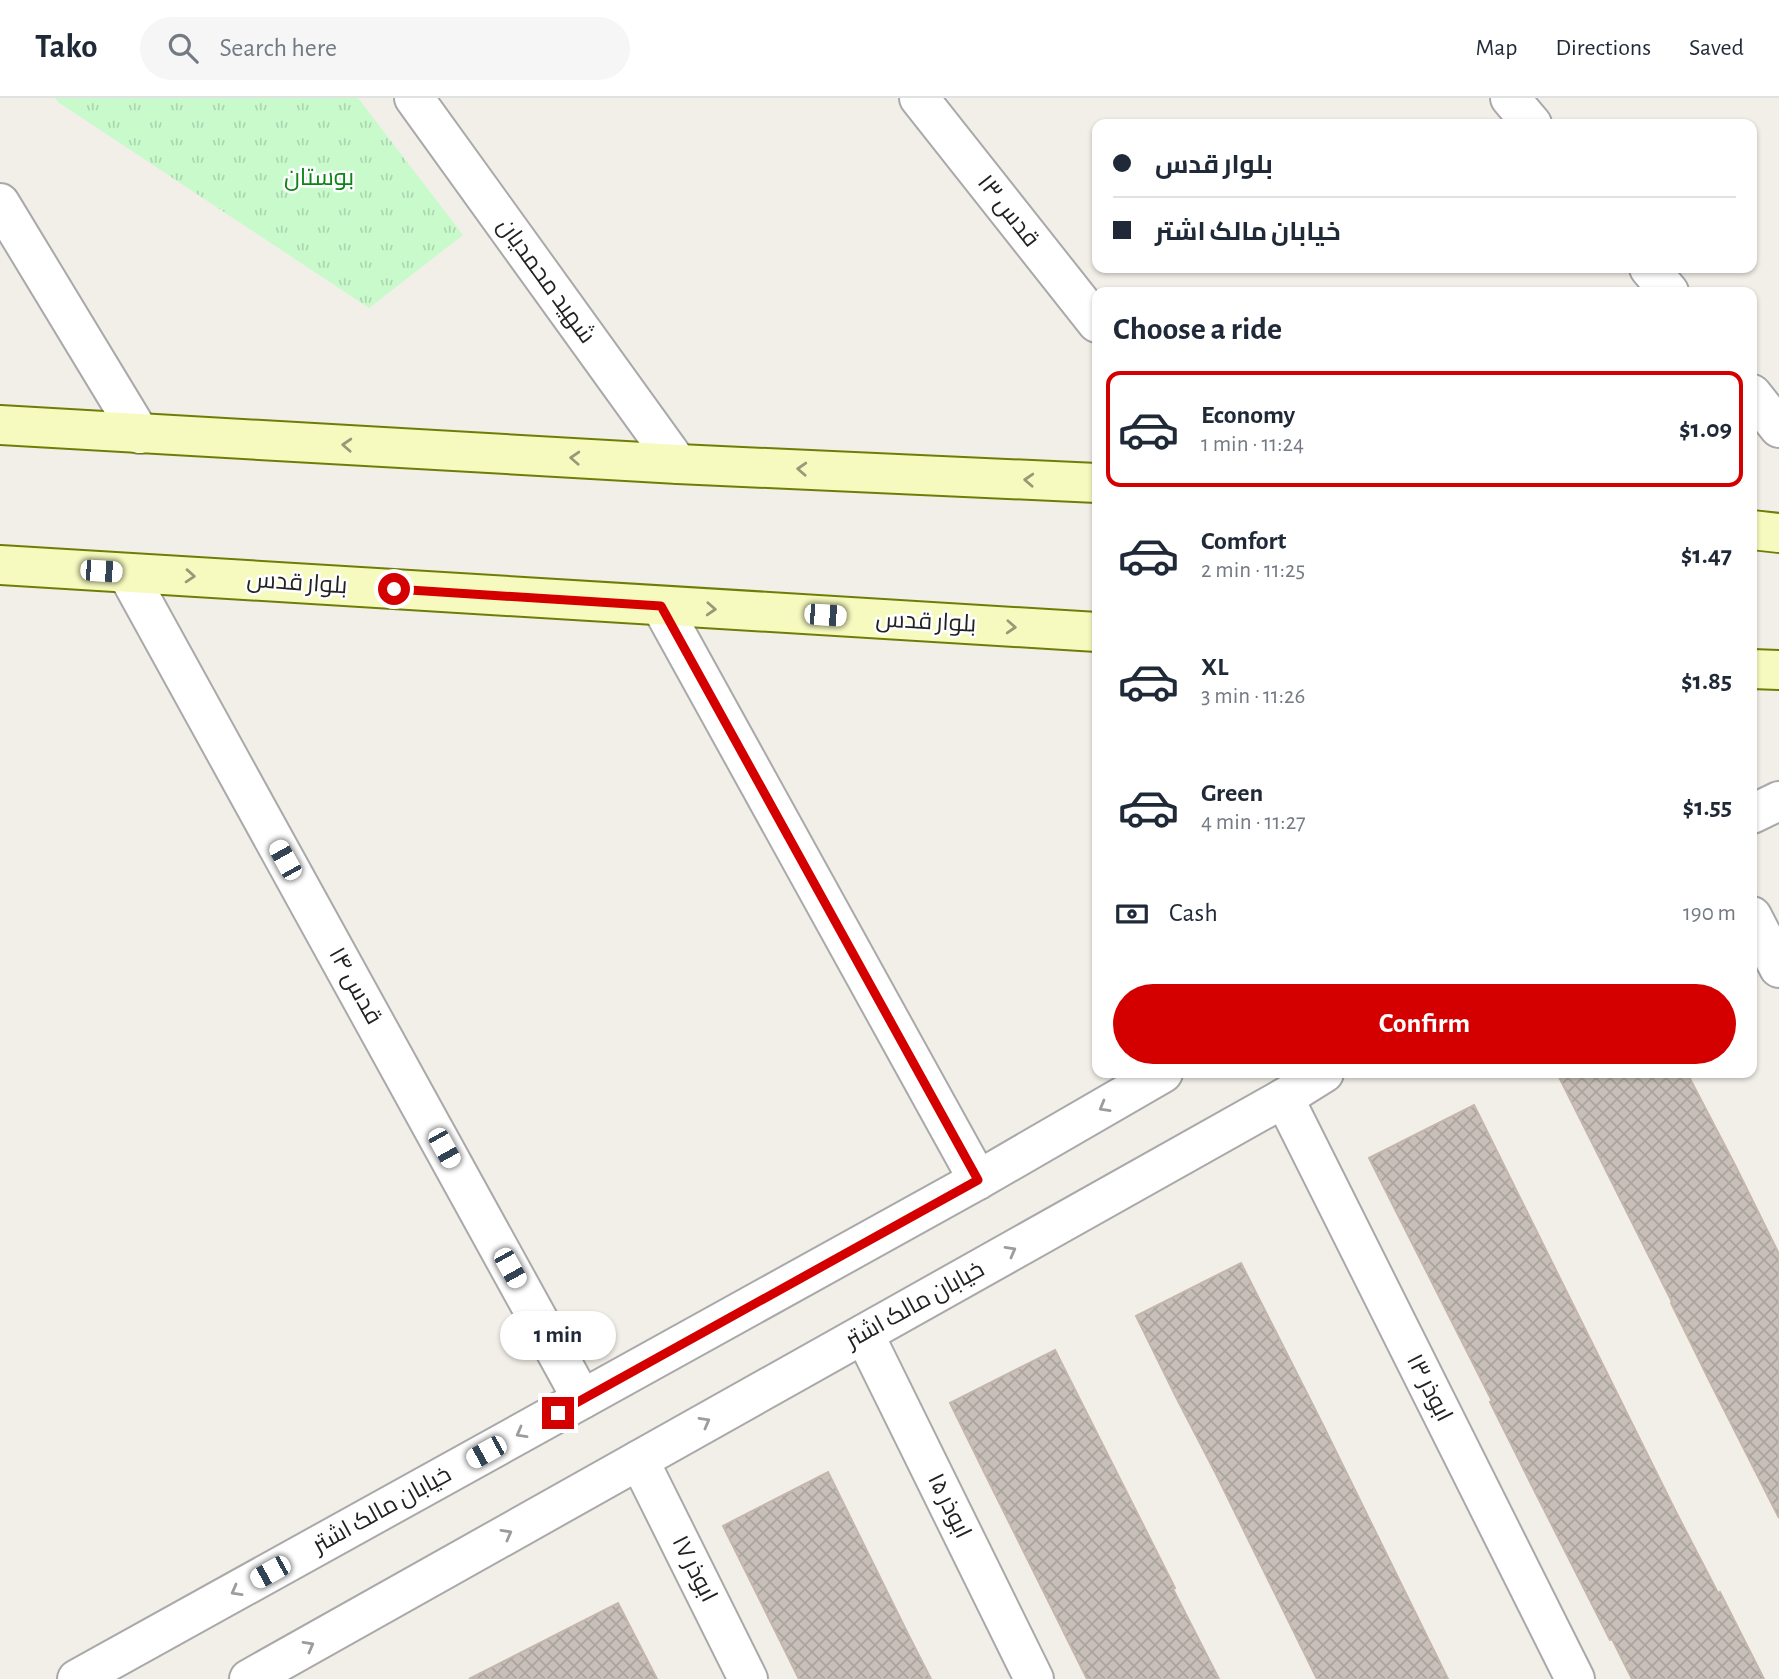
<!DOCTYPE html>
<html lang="en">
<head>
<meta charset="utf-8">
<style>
  :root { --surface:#fff; --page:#f6f6f7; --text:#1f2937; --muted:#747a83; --line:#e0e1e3; --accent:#d40000 }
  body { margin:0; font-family:"Alegreya Sans",Cairo,sans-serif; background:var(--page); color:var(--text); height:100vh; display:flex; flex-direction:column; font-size:26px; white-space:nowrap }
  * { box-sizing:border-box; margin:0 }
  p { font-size:23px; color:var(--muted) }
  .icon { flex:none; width:38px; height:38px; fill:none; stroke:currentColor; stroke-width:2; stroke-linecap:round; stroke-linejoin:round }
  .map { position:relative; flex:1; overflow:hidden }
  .side { position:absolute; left:1092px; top:189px; width:665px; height:791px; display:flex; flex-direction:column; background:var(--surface); border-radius:14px; box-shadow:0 2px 5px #0004 }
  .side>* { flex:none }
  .banner { position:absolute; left:1092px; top:21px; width:665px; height:154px; border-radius:14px; box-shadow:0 2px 5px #0004; display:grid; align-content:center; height:154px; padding:0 21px; background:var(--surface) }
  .end { position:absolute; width:32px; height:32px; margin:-16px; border:9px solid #d40000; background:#fff; box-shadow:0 0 0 4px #fff }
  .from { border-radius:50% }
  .bubble { position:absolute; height:49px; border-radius:24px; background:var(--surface); box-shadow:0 2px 5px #0004; font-size:23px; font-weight:700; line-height:49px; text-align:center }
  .car { position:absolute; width:21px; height:42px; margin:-21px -10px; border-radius:9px; box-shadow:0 0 5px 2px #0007; background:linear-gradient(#fff 24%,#345 0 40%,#fff 0 76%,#345 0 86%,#fff 0) }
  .banner b { display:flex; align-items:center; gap:24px; height:66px; font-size:26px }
  .banner b+b { border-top:2px solid var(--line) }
  .banner i { width:18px; height:18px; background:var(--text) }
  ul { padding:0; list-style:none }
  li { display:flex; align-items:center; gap:21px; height:116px; margin:0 14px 10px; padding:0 7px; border:4px solid transparent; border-radius:14px }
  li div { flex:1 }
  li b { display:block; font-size:26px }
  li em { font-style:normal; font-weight:700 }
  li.current { border-color:var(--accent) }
  li>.icon { width:63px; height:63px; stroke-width:1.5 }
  h2 { padding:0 21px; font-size:32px; line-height:84px }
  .pay { display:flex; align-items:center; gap:18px; height:77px; padding:0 21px; font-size:26px }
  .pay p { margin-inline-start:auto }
  .cta { display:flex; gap:14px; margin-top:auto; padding:14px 21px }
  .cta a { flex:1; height:80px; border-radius:42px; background:var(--accent); color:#fff; font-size:28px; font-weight:700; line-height:80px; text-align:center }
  header { display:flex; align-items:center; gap:42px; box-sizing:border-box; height:98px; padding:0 35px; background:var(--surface); border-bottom:2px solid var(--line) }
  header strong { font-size:33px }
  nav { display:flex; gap:38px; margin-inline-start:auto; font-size:24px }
  .search { width:490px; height:63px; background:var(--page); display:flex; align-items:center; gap:18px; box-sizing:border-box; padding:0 24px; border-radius:38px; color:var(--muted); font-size:26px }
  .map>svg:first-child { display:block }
  .park { fill:url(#park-tufts) }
  .building { fill:url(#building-cross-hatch); stroke:#c4b6ab; stroke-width:2 }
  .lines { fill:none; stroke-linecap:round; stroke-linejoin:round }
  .minor-casing { stroke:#a9a9a9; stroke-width:42 }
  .tertiary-casing { stroke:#a9a9a9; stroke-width:42 }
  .secondary-casing { stroke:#707d05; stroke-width:42 }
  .minor { stroke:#fff; stroke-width:38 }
  .tertiary { stroke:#fff; stroke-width:38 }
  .secondary { stroke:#f7fabf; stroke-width:38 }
  .oneway { stroke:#979978 }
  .oneway2 { stroke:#9c9c9c }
  .route { stroke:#d40000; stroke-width:9 }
  .labels { text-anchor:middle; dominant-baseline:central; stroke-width:5; stroke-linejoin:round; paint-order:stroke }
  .park-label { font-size:24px; fill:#0c8416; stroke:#fff }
  .street-label { font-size:24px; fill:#222; stroke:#fff }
</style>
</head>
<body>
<header>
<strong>Tako</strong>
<div class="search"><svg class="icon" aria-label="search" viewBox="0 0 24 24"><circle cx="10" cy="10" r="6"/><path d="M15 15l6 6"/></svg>Search here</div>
<nav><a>Map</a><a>Directions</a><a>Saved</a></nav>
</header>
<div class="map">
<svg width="1779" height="1581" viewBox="0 0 1779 1581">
  <defs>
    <pattern id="park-tufts" width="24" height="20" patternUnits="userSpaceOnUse" patternTransform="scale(1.75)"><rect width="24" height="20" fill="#c8facc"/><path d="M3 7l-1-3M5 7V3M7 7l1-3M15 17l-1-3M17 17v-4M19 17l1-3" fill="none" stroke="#acd6af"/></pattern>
    <pattern id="building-cross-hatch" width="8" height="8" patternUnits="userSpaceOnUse" patternTransform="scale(1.75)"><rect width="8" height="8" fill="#c7bfb8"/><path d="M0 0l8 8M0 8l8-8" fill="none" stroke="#aba49e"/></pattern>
  </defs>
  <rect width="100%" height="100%" fill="#f2efe9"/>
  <path class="park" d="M55 0H358L463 137 369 210 58 4Z"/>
  <g class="building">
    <path d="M1557 975H1687L1736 1069 1779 1156V1420L1711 1286 1671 1205 1672 1204Z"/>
    <path d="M1474 1007 1675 1412 1718 1495 1720 1494 1764 1581H1632L1612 1541 1610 1542 1530 1384 1490 1304 1492 1303 1369 1060Z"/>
    <path d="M1241 1165 1322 1325 1448 1581H1317L1216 1376 1176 1299 1136 1218Z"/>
    <path d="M1055 1252 1175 1490 1173 1491 1219 1581H1087L990 1386 950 1305Z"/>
    <path d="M828 1374 908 1536 931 1581H799L723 1428Z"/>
    <path d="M618 1505 657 1581H469Z"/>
  </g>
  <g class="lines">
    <defs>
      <g id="minor">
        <path d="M919 0 1097 225"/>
        <path d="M1510 0 1532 26"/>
        <path d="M0 105 140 336"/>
        <path d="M1649 170 1669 194"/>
        <path d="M1752 296 1779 330"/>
        <path d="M127 475 582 1301"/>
        <path d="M661 508 978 1082"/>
        <path d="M1752 818 1779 870"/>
        <path d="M1284 1000 1575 1581"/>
        <path d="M864 1236 1034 1581"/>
        <path d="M639 1362 748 1581"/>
      </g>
      <g id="tertiary">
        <path d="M414 0 678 366"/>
        <path d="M1752 716 1779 703"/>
        <path d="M77 1581 978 1082 1163 975"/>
        <path d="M249 1581 1284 1000 1324 975"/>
      </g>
      <g id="secondary">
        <path d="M0 327 678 366 1097 385"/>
        <path d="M1752 432 1779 435"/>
        <path d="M0 467 1097 534"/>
        <path d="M1752 571 1779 572"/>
      </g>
    </defs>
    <use href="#minor" class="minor-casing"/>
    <use href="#tertiary" class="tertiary-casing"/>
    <use href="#secondary" class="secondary-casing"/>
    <use href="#minor" class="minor"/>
    <use href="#tertiary" class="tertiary"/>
    <use href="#secondary" class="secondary"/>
  </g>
  <defs><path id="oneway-chevron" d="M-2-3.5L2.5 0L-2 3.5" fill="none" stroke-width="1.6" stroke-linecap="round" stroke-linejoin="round" transform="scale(1.75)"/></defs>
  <g class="oneway">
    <use href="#oneway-chevron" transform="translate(347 347) rotate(-177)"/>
    <use href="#oneway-chevron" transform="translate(575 360) rotate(-177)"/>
    <use href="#oneway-chevron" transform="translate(802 371) rotate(-177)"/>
    <use href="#oneway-chevron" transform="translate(1029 382) rotate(-177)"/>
    <use href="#oneway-chevron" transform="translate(190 478) rotate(4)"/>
    <use href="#oneway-chevron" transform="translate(711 511) rotate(3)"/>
    <use href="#oneway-chevron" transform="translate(1011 529) rotate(3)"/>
  </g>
  <g class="oneway2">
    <use href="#oneway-chevron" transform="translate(1104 1009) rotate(150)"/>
    <use href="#oneway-chevron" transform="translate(1011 1153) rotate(-29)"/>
    <use href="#oneway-chevron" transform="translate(705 1324) rotate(-29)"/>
    <use href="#oneway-chevron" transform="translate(521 1335) rotate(151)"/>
    <use href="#oneway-chevron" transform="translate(507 1436) rotate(-29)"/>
    <use href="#oneway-chevron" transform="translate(236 1493) rotate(151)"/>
    <use href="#oneway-chevron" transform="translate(309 1548) rotate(-29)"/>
  </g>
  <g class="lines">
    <path class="route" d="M394 491 661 508 978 1082 558 1315"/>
  </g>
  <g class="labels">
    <g class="park-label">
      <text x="319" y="80">بوستان</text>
    </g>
    <g class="street-label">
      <text transform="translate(1008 113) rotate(52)">قدس ۱۳</text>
      <text transform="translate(546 183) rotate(54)">شهید محمدیان</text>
      <text transform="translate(297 485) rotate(4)">بلوار قدس</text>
      <text transform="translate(926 524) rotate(3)">بلوار قدس</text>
      <text transform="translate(355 888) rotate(61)">قدس ۱۴</text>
      <text transform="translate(915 1207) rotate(-29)">خیابان مالک اشتر</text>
      <text transform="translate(1429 1290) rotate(63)">ابوذر ۱۳</text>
      <text transform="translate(949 1408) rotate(64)">ابوذر ۱۵</text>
      <text transform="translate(382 1412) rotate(-29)">خیابان مالک اشتر</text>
      <text transform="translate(694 1471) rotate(63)">ابوذر ۱۷</text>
    </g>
  </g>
</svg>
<i class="end from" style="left:394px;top:491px"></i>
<i class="end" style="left:558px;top:1315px"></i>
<div class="bubble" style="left:500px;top:1213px;width:116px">1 min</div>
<i class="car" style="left:101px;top:473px;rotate:94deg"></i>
<i class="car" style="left:825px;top:517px;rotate:94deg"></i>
<i class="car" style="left:285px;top:762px;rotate:331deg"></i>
<i class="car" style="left:444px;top:1050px;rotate:151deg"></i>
<i class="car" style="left:510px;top:1170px;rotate:151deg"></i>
<i class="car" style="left:486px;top:1354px;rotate:241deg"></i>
<i class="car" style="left:270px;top:1474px;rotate:241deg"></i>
<div class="banner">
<b><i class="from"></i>بلوار قدس</b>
<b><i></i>خیابان مالک اشتر</b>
</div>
<section class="side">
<h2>Choose a ride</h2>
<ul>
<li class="current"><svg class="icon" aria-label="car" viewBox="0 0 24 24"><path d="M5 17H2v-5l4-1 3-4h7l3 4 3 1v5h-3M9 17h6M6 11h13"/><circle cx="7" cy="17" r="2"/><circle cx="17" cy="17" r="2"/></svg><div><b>Economy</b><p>1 min · 11:24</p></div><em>$1.09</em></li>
<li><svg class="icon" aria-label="car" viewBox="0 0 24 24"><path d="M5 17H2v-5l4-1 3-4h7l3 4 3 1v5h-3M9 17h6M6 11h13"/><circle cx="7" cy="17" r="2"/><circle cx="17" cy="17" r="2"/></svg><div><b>Comfort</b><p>2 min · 11:25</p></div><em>$1.47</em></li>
<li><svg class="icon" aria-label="car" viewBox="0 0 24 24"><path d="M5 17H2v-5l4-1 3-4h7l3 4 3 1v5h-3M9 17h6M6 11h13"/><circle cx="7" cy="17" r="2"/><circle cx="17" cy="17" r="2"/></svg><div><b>XL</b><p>3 min · 11:26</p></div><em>$1.85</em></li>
<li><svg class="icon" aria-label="car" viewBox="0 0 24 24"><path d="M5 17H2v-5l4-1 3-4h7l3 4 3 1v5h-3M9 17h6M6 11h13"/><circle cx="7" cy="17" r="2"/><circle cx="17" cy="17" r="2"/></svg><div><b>Green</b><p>4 min · 11:27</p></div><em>$1.55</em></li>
</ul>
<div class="pay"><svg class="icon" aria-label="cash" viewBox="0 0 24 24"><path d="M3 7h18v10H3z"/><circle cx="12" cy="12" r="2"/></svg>Cash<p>190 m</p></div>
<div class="cta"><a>Confirm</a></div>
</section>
</div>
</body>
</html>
